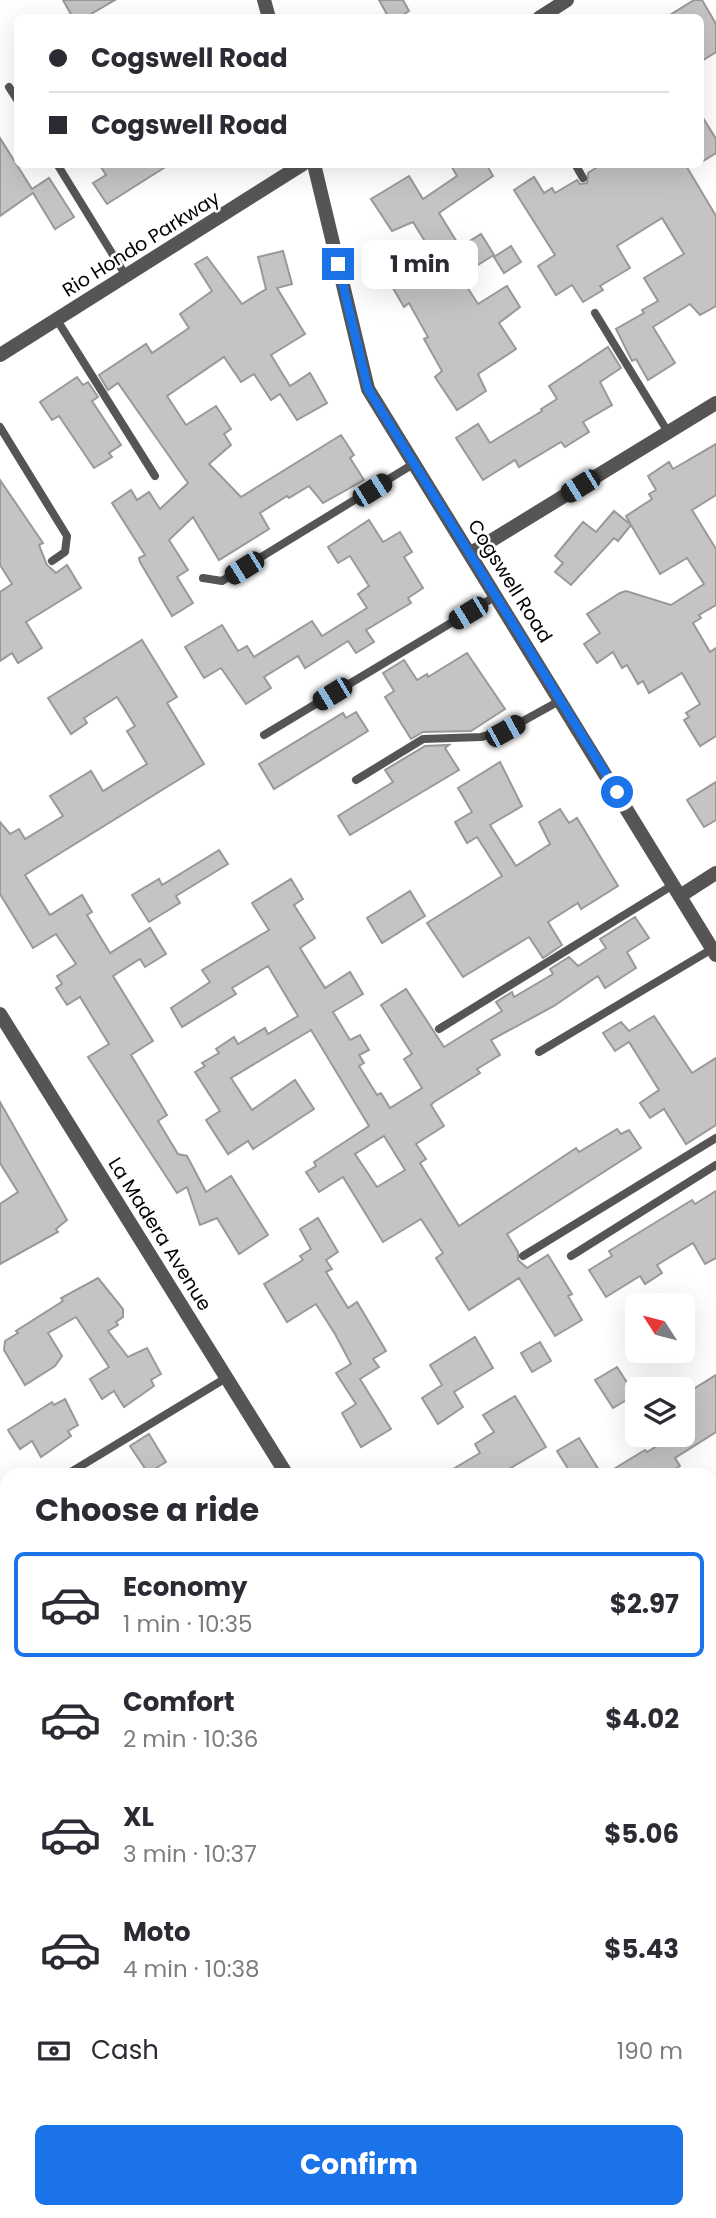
<!DOCTYPE html>
<html lang="en">
<head>
<meta charset="utf-8">
<style>
  :root { --surface:#fff; --page:#f7f7f7; --text:#2b2b33; --muted:#7c7c81; --line:#e1e1e2; --accent:#1a73e8 }
  body { margin:0; font-family:Poppins,sans-serif; background:var(--page); color:var(--text); height:100vh; display:flex; flex-direction:column; font-size:26px; white-space:nowrap }
  * { box-sizing:border-box; margin:0 }
  p { font-size:23px; color:var(--muted) }
  .icon { flex:none; width:38px; height:38px; fill:none; stroke:currentColor; stroke-width:2; stroke-linecap:round; stroke-linejoin:round }
  .map { position:relative; flex:1; overflow:hidden }
  .side { position:absolute; left:0px; top:1468px; width:718px; height:751px; display:flex; flex-direction:column; background:var(--surface); border-radius:21px 21px 0 0; box-shadow:0 7px 28px #0002 }
  .side>* { flex:none }
  .hud { position:absolute; left:14px; top:14px; width:690px; height:154px; border-radius:10px; box-shadow:0 7px 28px #0002; display:grid; align-content:center; height:154px; padding:0 35px; background:var(--surface) }
  .needle { width:46px; rotate:306deg }
  .tools { position:absolute; left:625px; top:1293px; display:grid; gap:14px }
  .tools a { display:grid; place-items:center; width:70px; height:70px; border-radius:10px; background:var(--surface); box-shadow:0 7px 28px #0002; font-size:35px }
  .end { position:absolute; width:32px; height:32px; margin:-16px; border:9px solid #1a73e8; background:#fff; box-shadow:0 0 0 4px #fff }
  .from { border-radius:50% }
  .bubble { position:absolute; height:49px; border-radius:10px; background:var(--surface); box-shadow:0 7px 28px #0002; font-size:23px; font-weight:700; line-height:49px; text-align:center }
  .car { position:absolute; width:21px; height:42px; margin:-21px -10px; border-radius:9px; box-shadow:0 0 5px 2px #0007; background:linear-gradient(#222 24%,#8ab4d8 0 40%,#222 0 76%,#8ab4d8 0 86%,#222 0) }
  .hud b { display:flex; align-items:center; gap:24px; height:66px; font-size:26px }
  .hud b+b { border-top:2px solid var(--line) }
  .hud i { width:18px; height:18px; background:var(--text) }
  ul { padding:0; list-style:none }
  li { display:flex; align-items:center; gap:21px; height:105px; margin:0 14px 10px; padding:0 21px; border:4px solid transparent; border-radius:10px }
  li div { flex:1 }
  li b { display:block; font-size:26px }
  li em { font-style:normal; font-weight:700 }
  li.current { border-color:var(--accent) }
  li>.icon { width:63px; height:63px; stroke-width:1.5 }
  h2 { padding:0 35px; font-size:32px; line-height:84px }
  .pay { display:flex; align-items:center; gap:18px; height:77px; padding:0 35px; font-size:26px }
  .pay p { margin-inline-start:auto }
  .action { display:flex; gap:14px; margin-top:auto; padding:14px 35px }
  .action a { flex:1; height:80px; border-radius:10px; background:var(--accent); color:#fff; font-size:28px; font-weight:700; line-height:80px; text-align:center }
  .map>svg:first-child { display:block }
  .building { fill:#c4c4c4; stroke:#999; stroke-width:2; fill-rule:evenodd }
  .lines { fill:none; stroke-linecap:round; stroke-linejoin:round }
  .service { stroke:#555; stroke-width:8 }
  .minor { stroke:#555; stroke-width:14 }
  .tertiary { stroke:#555; stroke-width:14 }
  .route { stroke:#1a73e8; stroke-width:9 }
  .labels { text-anchor:middle; dominant-baseline:central; stroke-width:5; stroke-linejoin:round; paint-order:stroke }
  .street-label { font-size:19px; fill:#000; stroke:#fff }
</style>
</head>
<body>
<div class="map">
<svg width="716" height="2218" viewBox="0 0 716 2218">
  <rect width="100%" height="100%" fill="#fff"/>
  <g class="building">
    <path d="M63 0H115L84 18H73Z"/>
    <path d="M379 0H403L409 11 398 18H389Z"/>
    <path d="M694 0H702L716 24V52L700 62V18H665Z"/>
    <path d="M700 113 716 139V153L700 163Z"/>
    <path d="M0 138 32 189 49 178 74 217 55 229 33 193 0 216Z"/>
    <path d="M99 164H170L107 204 93 183 106 175Z"/>
    <path d="M450 164H486L493 176 439 213 460 247 481 234 494 255 460 276 478 304 507 286 520 307 499 323 516 349 478 374 486 391 457 410 435 377 442 371 424 339 428 337 409 303 404 307 390 283 434 256 413 222 392 231 371 199 409 176 423 199 457 176Z"/>
    <path d="M602 164H685L716 216V306L700 315 690 304 653 327 675 363 648 380 636 359 632 361 616 329 644 313 642 310 658 301 644 278 684 254 662 218 617 246 630 268 600 286 603 290 583 302 572 285 556 295 538 266 555 255 514 190 534 177 544 193 552 188 555 193 577 180 580 184 587 183 588 173Z"/>
    <path d="M511 246 521 262 504 273 494 257Z"/>
    <path d="M283 251 292 284 277 288 305 334 271 355 290 386 310 373 327 403 297 420 280 394 271 400 254 374 241 382 224 357 167 396 186 425 216 406 231 429 224 434 231 445 209 464 241 497 341 435 354 455 350 458 364 480 323 503 309 486 289 498 287 496 260 513 269 529 219 560 193 517 169 540 188 570 177 577 193 603 172 616 140 562 139 558 145 555 112 503 131 490 137 500 149 492 160 509 188 483 118 383 108 390 99 375 146 344 152 353 189 328 180 314 212 291 195 264 207 257 242 304 266 289 258 257Z"/>
    <path d="M608 347 621 368 600 382 612 405 583 422 589 432 565 447 561 442 519 467 515 460 483 480 456 438 478 424 490 443 542 411 541 409 557 399 549 386Z"/>
    <path d="M77 377 83 385 88 382 98 397 92 401 121 445 109 453 112 457 94 468 59 416 52 420 40 402Z"/>
    <path d="M716 444V495L692 510 716 549V605L699 615 701 618 693 623 710 652 716 648V736L700 746 684 720 689 717 686 713 700 704 682 673 649 693 643 681 638 684 627 665 622 668 613 652 597 663 584 644 600 633 587 614 620 593 626 591 671 605 704 584 687 558 660 574 631 525 618 541 614 538 571 585 555 572 563 563 555 556 583 522 596 532 614 511 631 525 626 516 652 499 649 494 656 490 648 476 669 462 673 469Z"/>
    <path d="M0 480 43 543 39 545 47 565 56 573 67 565 81 588 26 622 42 648 18 663 12 653 0 661V592L12 584 0 565Z"/>
    <path d="M369 520 383 542 400 532 412 552 404 557 423 588 408 598 411 603 366 630 374 642 356 653 348 641 305 668 298 656 264 677 271 688 246 704 221 668 204 678 185 647 222 625 238 651 247 646 254 657 312 621 322 636 367 608 358 594 369 586 350 556 338 563 328 547Z"/>
    <path d="M142 640 177 697 167 703 204 764 25 875 50 915 82 895 92 912 87 915 110 953 150 928 166 954 145 967 140 959 113 976 153 1041 131 1055 167 1115 158 1121 178 1154 187 1156 206 1192 231 1176 268 1235 239 1254 217 1218 200 1225 187 1187 177 1193 88 1057 109 1044 80 997 67 1005 56 988 62 984 57 976 76 964 56 934 33 948 0 894V822L10 834 19 829 25 839 63 816 50 796 91 771 103 791 147 764 127 731 135 726 117 697 84 718 87 723 71 734 48 698Z"/>
    <path d="M467 653 505 709 471 731 423 732 411 739 385 697 394 691 383 673 404 660 417 680 427 674 428 677Z"/>
    <path d="M356 712 368 731 274 789 259 764 343 713 346 718Z"/>
    <path d="M449 745 445 748 459 770 350 835 338 816 393 782 385 770 425 746Z"/>
    <path d="M500 762 522 806 490 825 516 866 550 844 539 822 560 809 569 823 577 818 618 886 581 909 578 903 548 922 562 945 543 958 529 937 463 977 427 923 502 876 477 837 467 843 455 822 472 812 458 788Z"/>
    <path d="M716 782V820L704 827 687 800Z"/>
    <path d="M219 850 228 864 176 896 180 903 149 922 132 895 159 879 162 885Z"/>
    <path d="M291 879 303 899 294 905 315 938 300 948 325 988 350 972 363 994 333 1012 350 1040 360 1035 369 1050 359 1055 364 1063 359 1066 377 1095 381 1093 390 1108 422 1088 404 1059 412 1054 381 1005 406 989 444 1047 502 1011 496 1002 512 992 514 997 553 974 550 969 569 957 578 966 606 948 600 939 635 917 649 938 627 952 636 968 605 988 598 976 554 1006 491 1040 500 1055 477 1069 480 1073 434 1102 431 1105 444 1126 416 1144 426 1159 420 1163 459 1226 576 1148 579 1152 617 1129 621 1134 629 1130 641 1148 507 1234 518 1252V1260L527 1268 548 1255 572 1294 568 1296 582 1320 555 1336 519 1278 469 1310 436 1258 443 1253 421 1219 383 1242 343 1177 319 1192 306 1172 316 1166 314 1162 369 1126 311 1030 231 1078 252 1110 295 1080 314 1109 253 1149 248 1141 228 1154 206 1120 220 1111 195 1072 205 1066 202 1063 219 1053 216 1049 234 1037 238 1044 265 1028 268 1034 298 1016 268 966 232 988 236 994 182 1027 171 1008 210 982 202 970 269 930 252 903ZM384 1136 405 1170 377 1187 355 1154Z"/>
    <path d="M410 891 425 916 382 943 367 918Z"/>
    <path d="M654 1016 692 1073 716 1058V1125L686 1144 664 1109 650 1118 640 1103 659 1090 629 1042 615 1051 603 1033 621 1022 629 1031Z"/>
    <path d="M0 1102 67 1220 56 1229 58 1232 0 1264V1204L18 1192 0 1163Z"/>
    <path d="M716 1191V1258L705 1264 693 1243 657 1265 662 1273 645 1284 640 1276 606 1297 589 1270 612 1256 609 1251 692 1200 695 1204Z"/>
    <path d="M318 1218 338 1252 326 1260 332 1269 326 1272 348 1308 357 1302 386 1351 373 1359 379 1367 360 1379 391 1429 361 1447 342 1413 356 1404 336 1373 351 1364 335 1334 316 1304 287 1322 264 1284 303 1260 300 1256 311 1249 300 1229Z"/>
    <path d="M98 1278 123 1309V1317L116 1322 118 1325 108 1331 128 1357 147 1348 161 1374 151 1380 154 1386 124 1407 114 1391 102 1399 90 1379 109 1367 76 1317 48 1333 62 1356 55 1366 25 1385 4 1350 5 1341 18 1333 16 1331 63 1301 61 1298Z"/>
    <path d="M475 1337 493 1368 454 1392 463 1407 438 1424 422 1398 442 1385 430 1365Z"/>
    <path d="M540 1342 551 1361 532 1372 521 1353Z"/>
    <path d="M617 1367 635 1395 613 1408 595 1380Z"/>
    <path d="M716 1375V1432L675 1458 680 1466 664 1475H604L645 1450 647 1452 675 1435H682V1396Z"/>
    <path d="M515 1396 546 1447 499 1475H443L480 1453 475 1444 494 1432 483 1415Z"/>
    <path d="M65 1399 78 1425 68 1431 71 1436 41 1457 32 1441 20 1449 8 1430 52 1402 54 1405Z"/>
    <path d="M149 1434 166 1462 148 1473 130 1446Z"/>
    <path d="M579 1438 602 1475H572L557 1451Z"/>
  </g>
  <g class="lines">
    <g class="service">
      <path d="M9 87 18 101"/>
      <path d="M57 164 126 276"/>
      <path d="M575 164 583 178"/>
      <path d="M595 313 668 432"/>
      <path d="M57 320 155 476"/>
      <path d="M0 427 67 536 65 552 52 561"/>
      <path d="M203 578 222 581 415 463"/>
      <path d="M264 735 496 596"/>
      <path d="M356 780 423 739 481 737 505 731 561 700"/>
      <path d="M439 1029 673 885"/>
      <path d="M539 1052 712 949"/>
      <path d="M523 1256 716 1138"/>
      <path d="M571 1256 716 1165"/>
      <path d="M66 1475 226 1378"/>
      <path d="M710 1794 716 1790"/>
      <path d="M710 2009 716 2006"/>
    </g>
    <g class="minor">
      <path d="M539 18 567 0"/>
      <path d="M0 355 303 164"/>
      <path d="M471 553 716 403"/>
      <path d="M680 896 716 873"/>
      <path d="M0 1014 287 1475"/>
      <path d="M710 1510 716 1506"/>
      <path d="M0 1946 7 1942"/>
      <path d="M710 2153 716 2163"/>
      <path d="M0 2212 4 2218"/>
      <path d="M255 2218 265 2212"/>
    </g>
    <g class="tertiary">
      <path d="M264 0 269 18"/>
      <path d="M314 164 368 389 716 955"/>
    </g>
  </g>
  <g class="lines">
    <path class="route" d="M338 264 368 389 617 792"/>
  </g>
  <g class="labels">
    <g class="street-label">
      <text transform="translate(141 244) rotate(-32)">Rio Hondo Parkway</text>
      <text transform="translate(510 581) rotate(58)">Cogswell Road</text>
      <text transform="translate(160 1234) rotate(58)">La Madera Avenue</text>
    </g>
  </g>
</svg>
<div class="tools">
<a><svg class="needle" viewBox="-14 -14 28 28"><path d="M0-13l5 13h-10z" fill="#e53935"/><path d="M0 13l5-13h-10z" fill="#7c7c81"/></svg></a>
<a><svg class="icon" aria-label="layers" viewBox="0 0 24 24"><path d="M12 4l9 5-9 5-9-5zM3 14l9 5 9-5"/></svg></a>
</div>
<i class="end from" style="left:617px;top:792px"></i>
<i class="end" style="left:338px;top:264px"></i>
<div class="bubble" style="left:362px;top:240px;width:116px">1 min</div>
<i class="car" style="left:580px;top:486px;rotate:238deg"></i>
<i class="car" style="left:372px;top:490px;rotate:58deg"></i>
<i class="car" style="left:244px;top:568px;rotate:238deg"></i>
<i class="car" style="left:468px;top:613px;rotate:239deg"></i>
<i class="car" style="left:332px;top:694px;rotate:239deg"></i>
<i class="car" style="left:505px;top:731px;rotate:61deg"></i>
<div class="hud">
<b><i class="from"></i>Cogswell Road</b>
<b><i></i>Cogswell Road</b>
</div>
<section class="side">
<h2>Choose a ride</h2>
<ul>
<li class="current"><svg class="icon" aria-label="car" viewBox="0 0 24 24"><path d="M5 17H2v-5l4-1 3-4h7l3 4 3 1v5h-3M9 17h6M6 11h13"/><circle cx="7" cy="17" r="2"/><circle cx="17" cy="17" r="2"/></svg><div><b>Economy</b><p>1 min · 10:35</p></div><em>$2.97</em></li>
<li><svg class="icon" aria-label="car" viewBox="0 0 24 24"><path d="M5 17H2v-5l4-1 3-4h7l3 4 3 1v5h-3M9 17h6M6 11h13"/><circle cx="7" cy="17" r="2"/><circle cx="17" cy="17" r="2"/></svg><div><b>Comfort</b><p>2 min · 10:36</p></div><em>$4.02</em></li>
<li><svg class="icon" aria-label="car" viewBox="0 0 24 24"><path d="M5 17H2v-5l4-1 3-4h7l3 4 3 1v5h-3M9 17h6M6 11h13"/><circle cx="7" cy="17" r="2"/><circle cx="17" cy="17" r="2"/></svg><div><b>XL</b><p>3 min · 10:37</p></div><em>$5.06</em></li>
<li><svg class="icon" aria-label="car" viewBox="0 0 24 24"><path d="M5 17H2v-5l4-1 3-4h7l3 4 3 1v5h-3M9 17h6M6 11h13"/><circle cx="7" cy="17" r="2"/><circle cx="17" cy="17" r="2"/></svg><div><b>Moto</b><p>4 min · 10:38</p></div><em>$5.43</em></li>
</ul>
<div class="pay"><svg class="icon" aria-label="cash" viewBox="0 0 24 24"><path d="M3 7h18v10H3z"/><circle cx="12" cy="12" r="2"/></svg>Cash<p>190 m</p></div>
<div class="action"><a>Confirm</a></div>
</section>
</div>
</body>
</html>
